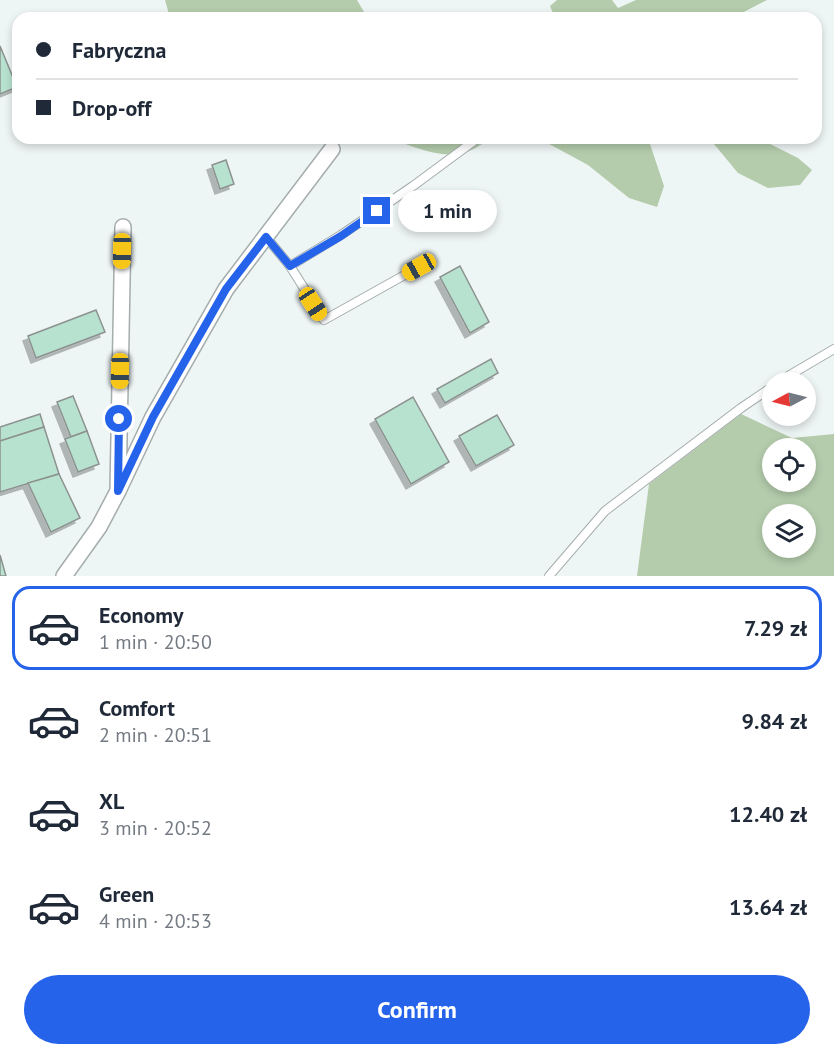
<!DOCTYPE html>
<html lang="en">
<head>
<meta charset="utf-8">
<style>
  :root { --surface:#fff; --page:#f2f2f3; --text:#1f2937; --muted:#747a83; --line:#e0e1e3; --accent:#2563eb }
  body { margin:0; font-family:"PT Sans",sans-serif; background:var(--page); color:var(--text); height:100vh; display:flex; flex-direction:column; font-size:22px; white-space:nowrap }
  * { box-sizing:border-box; margin:0 }
  p { font-size:20px; color:var(--muted) }
  .icon { flex:none; width:33px; height:33px; fill:none; stroke:currentColor; stroke-width:2; stroke-linecap:round; stroke-linejoin:round }
  .map { position:relative; height:576px; overflow:hidden }
  .details { display:flex; flex-direction:column; background:var(--surface); flex:1 }
  .details>* { flex:none }
  .banner { position:absolute; left:12px; top:12px; width:810px; height:132px; border-radius:18px; box-shadow:0 3px 9px #0003; display:grid; align-content:center; height:132px; padding:0 24px; background:var(--surface) }
  .needle { width:39px; rotate:263deg }
  .controls { position:absolute; left:762px; top:372px; display:grid; gap:12px }
  .controls a { display:grid; place-items:center; width:54px; height:54px; border-radius:50%; background:var(--surface); box-shadow:0 3px 9px #0003; font-size:30px }
  .end { position:absolute; width:27px; height:27px; margin:-14px; border:8px solid #2563eb; background:#fff; box-shadow:0 0 0 3px #fff }
  .from { border-radius:50% }
  .bubble { position:absolute; height:42px; border-radius:21px; background:var(--surface); box-shadow:0 3px 9px #0003; font-size:20px; font-weight:800; line-height:42px; text-align:center }
  .car { position:absolute; width:18px; height:36px; margin:-18px -9px; border-radius:8px; box-shadow:0 0 4px 2px #0007; background:linear-gradient(#f5c518 24%,#345 0 40%,#f5c518 0 76%,#345 0 86%,#f5c518 0) }
  .banner b { display:flex; align-items:center; gap:21px; height:57px; font-size:22px }
  .banner b+b { border-top:2px solid var(--line) }
  .banner i { width:15px; height:15px; background:var(--text) }
  ul { padding:10px 0 0; list-style:none }
  li { display:flex; align-items:center; gap:18px; height:84px; margin:0 12px 9px; padding:0 12px; border:3px solid transparent; border-radius:18px }
  li div { flex:1 }
  li b { display:block; font-size:22px }
  li em { font-style:normal; font-weight:800 }
  li.active { border-color:var(--accent) }
  li>.icon { width:54px; height:54px; stroke-width:1.5 }
  .cta { display:flex; gap:12px; margin-top:auto; padding:12px 24px }
  .cta a { flex:1; height:69px; border-radius:36px; background:var(--accent); color:#fff; font-size:24px; font-weight:800; line-height:69px; text-align:center }
  .map>svg:first-child { display:block }
  .forest { fill:#b4ccac; fill-rule:evenodd }
  .building { fill:#b8e2d0; stroke:#8c928f; stroke-width:1.5; filter:url(#shadow) }
  .lines { fill:none; stroke-linecap:round; stroke-linejoin:round }
  .service-casing { stroke:#a5acac; stroke-width:10 }
  .minor-casing { stroke:#a5acac; stroke-width:18 }
  .service { stroke:#fff; stroke-width:8 }
  .minor { stroke:#fff; stroke-width:15 }
  .route { stroke:#2563eb; stroke-width:8 }
</style>
</head>
<body>
<div class="map">
<svg width="834" height="576" viewBox="0 0 834 576">
  <defs>
    <filter id="shadow"><feDropShadow dx="-5" dy="5" stdDeviation="0" flood-color="#0004"/></filter>
  </defs>
  <rect width="100%" height="100%" fill="#eef5f5"/>
  <g class="forest">
    <path d="M165 0H357L364 12 370 18H170Z"/>
    <path d="M557 0H612L618 8 636 0H767L732 18H663L659 12 652 18H555L550 6Z"/>
    <path d="M390 138H490C484 143 477 148 469 151 444 161 414 147 390 138Z"/>
    <path d="M538 138H648L664 186 657 207 629 198 588 165Z"/>
    <path d="M709 138H758L798 158 812 170 800 185 768 188 738 173Z"/>
    <path d="M741 414 792 438 834 434V576H637L649 484ZM806 448V482H772V448ZM806 514V548H772V514Z"/>
  </g>
  <g class="building">
    <path d="M0 46 17 87 0 94Z"/>
    <path d="M226 160 234 184 220 189 212 165Z"/>
    <path d="M460 266 489 322 470 333 440 277Z"/>
    <path d="M96 310 105 332 36 358 28 336Z"/>
    <path d="M491 359 498 373 445 403 437 389Z"/>
    <path d="M73 396 87 431 71 437 57 402Z"/>
    <path d="M413 397 449 462 411 484 375 419Z"/>
    <path d="M40 414 44 427 0 441V427Z"/>
    <path d="M497 415 514 445 476 466 459 436Z"/>
    <path d="M44 427 59 474 0 492V441Z"/>
    <path d="M87 431 99 464 78 472 65 439Z"/>
    <path d="M59 474 80 518 51 532 28 483Z"/>
    <path d="M0 555 6 576H0Z"/>
  </g>
  <g class="lines">
    <defs>
      <g id="service">
        <path d="M266 237 290 266 324 320 419 267"/>
        <path d="M290 266 341 235 413 186 478 138"/>
        <path d="M778 382 834 349"/>
        <path d="M549 576 605 511 741 408 772 387"/>
      </g>
      <g id="minor">
        <path d="M118 491 153 417 226 289 332 149"/>
        <path d="M64 576 99 527 118 491 123 227"/>
      </g>
    </defs>
    <use href="#service" class="service-casing"/>
    <use href="#minor" class="minor-casing"/>
    <use href="#service" class="service"/>
    <use href="#minor" class="minor"/>
  </g>
  <g class="lines">
    <path class="route" d="M119 419 118 491 153 417 226 289 266 237 290 266 341 236 377 211"/>
  </g>
</svg>
<div class="controls">
<a><svg class="needle" viewBox="-14 -14 28 28"><path d="M0-13l5 13h-10z" fill="#e53935"/><path d="M0 13l5-13h-10z" fill="#747a83"/></svg></a>
<a><svg class="icon" aria-label="locate" viewBox="0 0 24 24"><circle cx="12" cy="12" r="6"/><path d="M12 2v4M12 18v4M2 12h4M18 12h4"/></svg></a>
<a><svg class="icon" aria-label="layers" viewBox="0 0 24 24"><path d="M12 4l9 5-9 5-9-5zM3 14l9 5 9-5"/></svg></a>
</div>
<i class="end from" style="left:119px;top:419px"></i>
<i class="end" style="left:377px;top:211px"></i>
<div class="bubble" style="left:398px;top:190px;width:99px">1 min</div>
<i class="car" style="left:122px;top:251px;rotate:181deg"></i>
<i class="car" style="left:419px;top:267px;rotate:241deg"></i>
<i class="car" style="left:313px;top:304px;rotate:147deg"></i>
<i class="car" style="left:120px;top:371px;rotate:181deg"></i>
<div class="banner">
<b><i class="from"></i>Fabryczna</b>
<b><i></i>Drop-off</b>
</div>
</div>
<section class="details">
<ul>
<li class="active"><svg class="icon" aria-label="car" viewBox="0 0 24 24"><path d="M5 17H2v-5l4-1 3-4h7l3 4 3 1v5h-3M9 17h6M6 11h13"/><circle cx="7" cy="17" r="2"/><circle cx="17" cy="17" r="2"/></svg><div><b>Economy</b><p>1 min · 20:50</p></div><em>7.29 zł</em></li>
<li><svg class="icon" aria-label="car" viewBox="0 0 24 24"><path d="M5 17H2v-5l4-1 3-4h7l3 4 3 1v5h-3M9 17h6M6 11h13"/><circle cx="7" cy="17" r="2"/><circle cx="17" cy="17" r="2"/></svg><div><b>Comfort</b><p>2 min · 20:51</p></div><em>9.84 zł</em></li>
<li><svg class="icon" aria-label="car" viewBox="0 0 24 24"><path d="M5 17H2v-5l4-1 3-4h7l3 4 3 1v5h-3M9 17h6M6 11h13"/><circle cx="7" cy="17" r="2"/><circle cx="17" cy="17" r="2"/></svg><div><b>XL</b><p>3 min · 20:52</p></div><em>12.40 zł</em></li>
<li><svg class="icon" aria-label="car" viewBox="0 0 24 24"><path d="M5 17H2v-5l4-1 3-4h7l3 4 3 1v5h-3M9 17h6M6 11h13"/><circle cx="7" cy="17" r="2"/><circle cx="17" cy="17" r="2"/></svg><div><b>Green</b><p>4 min · 20:53</p></div><em>13.64 zł</em></li>
</ul>
<div class="cta"><a>Confirm</a></div>
</section>
</body>
</html>
